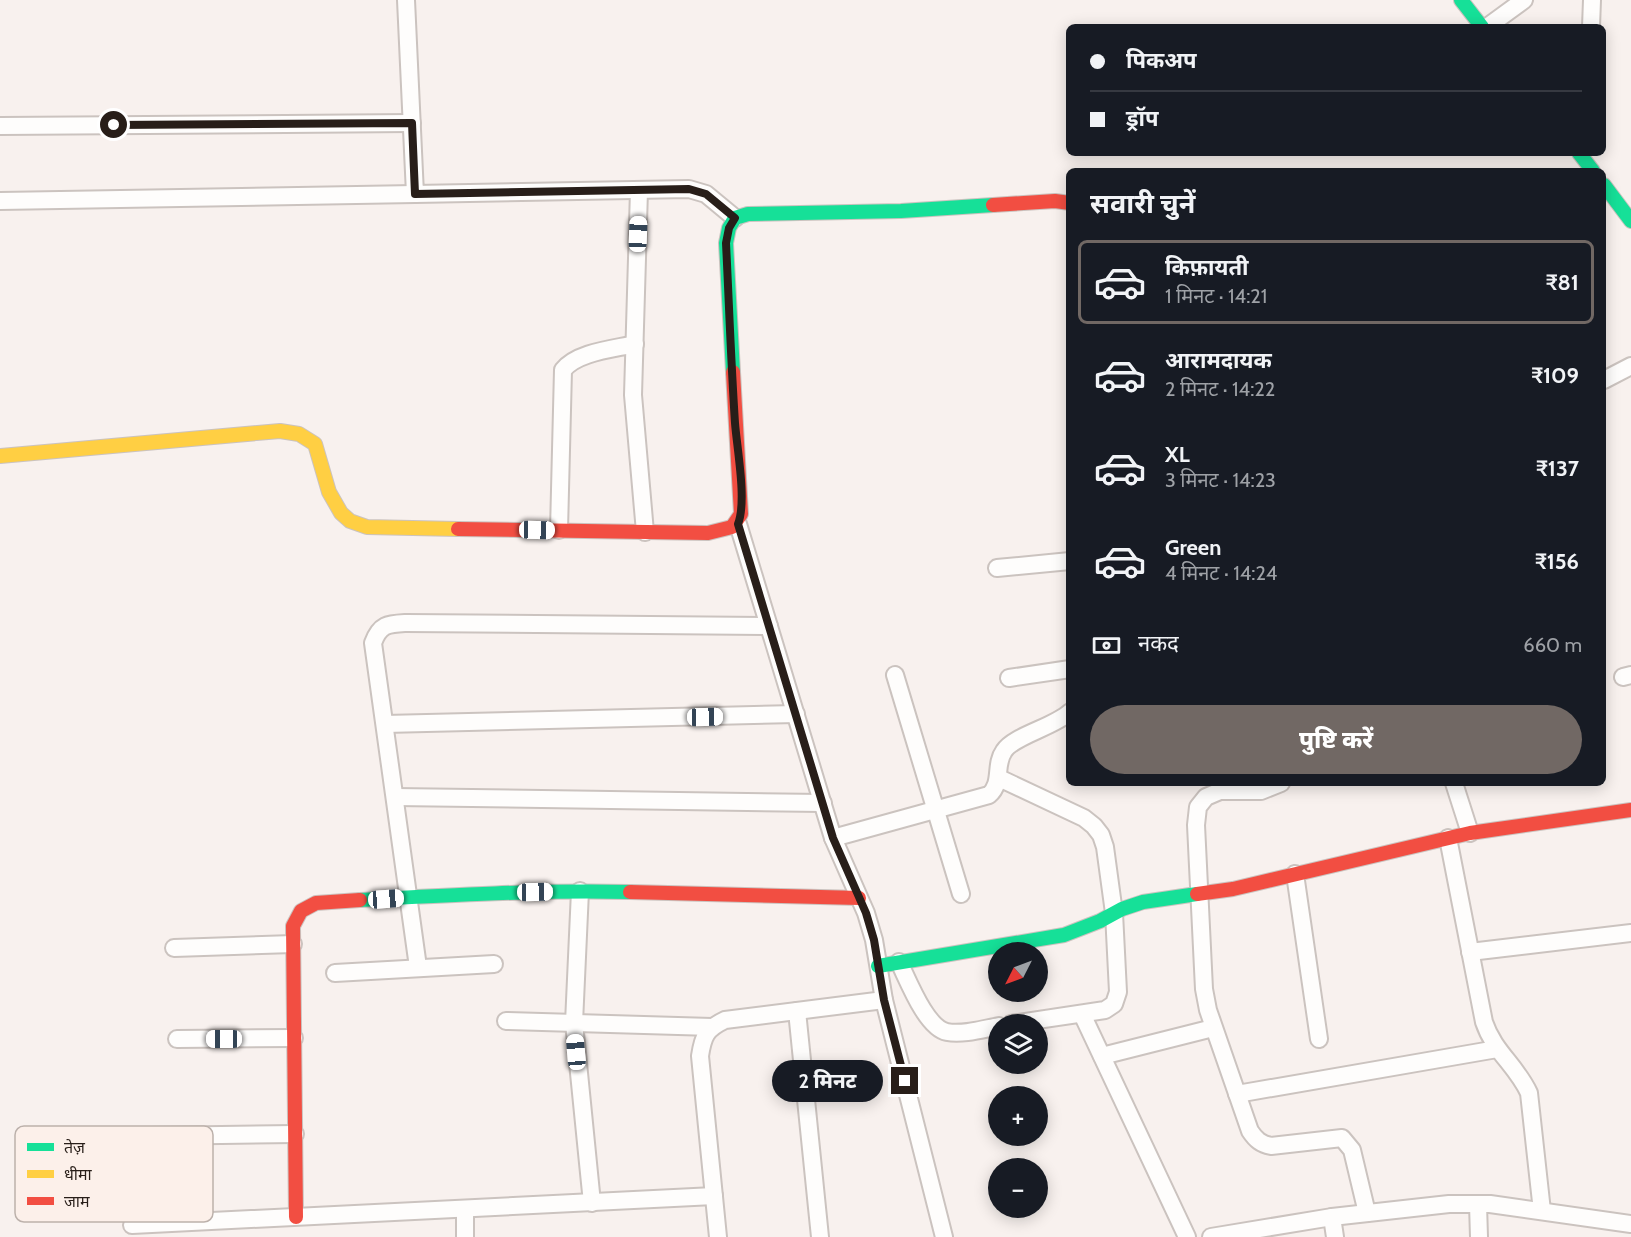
<!DOCTYPE html>
<html lang="hi">
<head>
<meta charset="utf-8">
<style>
  :root { --surface:#171b24; --page:#20242c; --text:#f1f3f6; --muted:#9ea1a6; --line:#363941; --accent:#716864 }
  body { margin:0; font-family:Cabin,"Noto Sans Devanagari",sans-serif; background:var(--page); color:var(--text); height:100vh; display:flex; flex-direction:column; font-size:22px; white-space:nowrap }
  * { box-sizing:border-box; margin:0 }
  p { font-size:20px; color:var(--muted) }
  .icon { flex:none; width:33px; height:33px; fill:none; stroke:currentColor; stroke-width:2; stroke-linecap:round; stroke-linejoin:round }
  .map { position:relative; flex:1; overflow:hidden }
  .details { position:absolute; left:1066px; top:168px; width:540px; height:618px; display:flex; flex-direction:column; background:var(--surface); border-radius:9px; box-shadow:0 3px 15px #0003 }
  .details>* { flex:none }
  .top-card { position:absolute; left:1066px; top:24px; width:540px; height:132px; border-radius:9px; box-shadow:0 3px 15px #0003; display:grid; align-content:center; height:132px; padding:0 24px; background:var(--surface) }
  .needle { width:39px; rotate:228deg }
  .buttons { position:absolute; left:988px; top:942px; display:grid; gap:12px }
  .buttons a { display:grid; place-items:center; width:60px; height:60px; border-radius:50%; background:var(--surface); box-shadow:0 3px 15px #0003; font-size:30px }
  .end { position:absolute; width:27px; height:27px; margin:-14px; border:8px solid #281e19; background:#fff; box-shadow:0 0 0 3px #fff }
  .from { border-radius:50% }
  .bubble { position:absolute; height:42px; border-radius:21px; background:var(--surface); box-shadow:0 3px 15px #0003; font-size:20px; font-weight:800; line-height:42px; text-align:center }
  .car { position:absolute; width:18px; height:36px; margin:-18px -9px; border-radius:8px; box-shadow:0 0 4px 2px #0007; background:linear-gradient(#fff 24%,#345 0 40%,#fff 0 76%,#345 0 86%,#fff 0) }
  .top-card b { display:flex; align-items:center; gap:21px; height:57px; font-size:22px }
  .top-card b+b { border-top:2px solid var(--line) }
  .top-card i { width:15px; height:15px; background:var(--text) }
  ul { padding:0; list-style:none }
  li { display:flex; align-items:center; gap:18px; height:84px; margin:0 12px 9px; padding:0 12px; border:3px solid transparent; border-radius:9px }
  li div { flex:1 }
  li b { display:block; font-size:22px }
  li em { font-style:normal; font-weight:800 }
  li.active { border-color:var(--accent) }
  li>.icon { width:54px; height:54px; stroke-width:1.5 }
  h2 { padding:0 24px; font-size:27px; line-height:72px }
  .pay { display:flex; align-items:center; gap:15px; height:66px; padding:0 24px; font-size:22px }
  .pay p { margin-inline-start:auto }
  .button { display:flex; gap:12px; margin-top:auto; padding:12px 24px }
  .button a { flex:1; height:69px; border-radius:36px; background:var(--accent); color:#fff; font-size:24px; font-weight:800; line-height:69px; text-align:center }
  .map>svg:first-child { display:block }
  .lines { fill:none; stroke-linecap:round; stroke-linejoin:round }
  .street-casing { stroke:#cbc3bf; stroke-width:20 }
  .fast-casing { stroke:#cbc3bf; stroke-width:16 }
  .slow-casing { stroke:#cbc3bf; stroke-width:16 }
  .jam-casing { stroke:#cbc3bf; stroke-width:16 }
  .street { stroke:#fefdfc; stroke-width:16 }
  .fast { stroke:#16e098; stroke-width:14 }
  .slow { stroke:#ffcf43; stroke-width:14 }
  .jam { stroke:#f24e42; stroke-width:14 }
  .route { stroke:#281e19; stroke-width:8 }
  .key { fill:#fcf0ea; stroke:#bcb1ab; stroke-width:1.5 }
  .key-label { font-size:16px; fill:#281e19 }
</style>
</head>
<body>
<div class="map">
<svg width="1631" height="1237" viewBox="0 0 1631 1237">
  <rect width="100%" height="100%" fill="#f8f1ee"/>
  <g class="lines">
    <defs>
      <g id="street">
        <path d="M406 0 415 194 689 189 706 194 735 218"/>
        <path d="M1487 27 1524 0"/>
        <path d="M1591 27 1592 0"/>
        <path d="M0 126 412 123"/>
        <path d="M639 190 633 395 645 532"/>
        <path d="M0 201 415 194"/>
        <path d="M1604 380 1631 366"/>
        <path d="M738 524 833 838 866 913 874 940 884 1000 944 1237"/>
        <path d="M559 530 563 370C577 352 614 349 635 344"/>
        <path d="M997 568 1070 561"/>
        <path d="M895 675 961 894"/>
        <path d="M1623 677 1631 675"/>
        <path d="M1009 678 1070 669"/>
        <path d="M385 724 796 714"/>
        <path d="M999 778 1084 818 1094 826 1101 835 1105 847 1114 913 1118 992 1114 1004 1105 1010 1011 1024"/>
        <path d="M1281 783 1261 791H1220L1206 797 1198 807 1196 825 1204 989 1208 1010 1250 1131C1256 1140 1261 1144 1271 1146L1342 1138 1352 1150 1367 1213"/>
        <path d="M1454 783 1470 833"/>
        <path d="M395 797 823 803"/>
        <path d="M833 838 989 795C1003 783 994 765 1004 751 1013 736 1054 727 1070 712"/>
        <path d="M1448 838 1484 1022C1494 1052 1516 1065 1529 1093L1542 1211"/>
        <path d="M1295 874 1319 1039"/>
        <path d="M580 891 574 1023 592 1203"/>
        <path d="M174 948 293 944"/>
        <path d="M1470 952 1631 933"/>
        <path d="M899 962C908 980 926 1028 947 1032 963 1035 983 1029 999 1026"/>
        <path d="M418 967 373 643C380 624 388 624 406 623L769 626"/>
        <path d="M335 973 494 964"/>
        <path d="M797 1011 820 1237"/>
        <path d="M1082 1014 1187 1237"/>
        <path d="M506 1021 712 1027"/>
        <path d="M177 1039 294 1038"/>
        <path d="M1102 1056 1213 1028"/>
        <path d="M1237 1094 1497 1049"/>
        <path d="M151 1136 295 1134"/>
        <path d="M1478 1204 1479 1237"/>
        <path d="M465 1209V1237"/>
        <path d="M1332 1217 1335 1237"/>
        <path d="M132 1225 714 1196"/>
        <path d="M718 1237 700 1056C703 1036 706 1029 725 1020L884 1000"/>
        <path d="M1211 1237 1332 1217 1449 1204H1490L1631 1224"/>
      </g>
      <g id="fast">
        <path d="M1461 0 1482 27"/>
        <path d="M1579 153 1593 171"/>
        <path d="M1604 185 1631 221"/>
        <path d="M733 372 726 243 729 228 735 218 748 214 901 211 993 205"/>
        <path d="M360 900C450 895 540 890 630 892"/>
        <path d="M878 966 1064 935 1100 921 1122 909 1143 902 1197 894"/>
      </g>
      <path id="slow" d="M0 456 280 431 299 434 315 444 329 492 341 513 350 521 367 527 458 529"/>
      <g id="jam">
        <path d="M993 205 1055 201 1070 203"/>
        <path d="M458 529 708 533 732 527 741 514 733 372"/>
        <path d="M630 892 859 898"/>
        <path d="M1197 894 1233 889 1470 833 1631 810"/>
        <path d="M296 1217 293 926 301 911 316 903 360 900"/>
      </g>
    </defs>
    <use href="#street" class="street-casing"/>
    <use href="#fast" class="fast-casing"/>
    <use href="#slow" class="slow-casing"/>
    <use href="#jam" class="jam-casing"/>
    <use href="#street" class="street"/>
    <use href="#fast" class="fast"/>
    <use href="#slow" class="slow"/>
    <use href="#jam" class="jam"/>
  </g>
  <g class="lines">
    <path class="route" d="M114 125 412 123 415 194 689 189 706 194 735 218 729 228 726 243C729 303 731 363 735 423 737 449 747 501 738 524L833 838 866 913 874 940 884 1000 905 1081"/>
  </g>
  <rect x="15" y="1126" width="198" height="96" rx="9" class="key"/>
  <rect x="27" y="1143" width="27" height="8" fill="#16e098"/>
  <rect x="27" y="1170" width="27" height="8" fill="#ffcf43"/>
  <rect x="27" y="1197" width="27" height="8" fill="#f24e42"/>
  <g class="key-label">
    <text x="64" y="1153">तेज़</text>
    <text x="64" y="1180">धीमा</text>
    <text x="64" y="1207">जाम</text>
  </g>
</svg>
<div class="buttons">
<a><svg class="needle" viewBox="-14 -14 28 28"><path d="M0-13l5 13h-10z" fill="#e53935"/><path d="M0 13l5-13h-10z" fill="#9ea1a6"/></svg></a>
<a><svg class="icon" aria-label="layers" viewBox="0 0 24 24"><path d="M12 4l9 5-9 5-9-5zM3 14l9 5 9-5"/></svg></a>
<a>+</a>
<a>−</a>
</div>
<i class="end from" style="left:114px;top:125px"></i>
<i class="end" style="left:905px;top:1081px"></i>
<div class="bubble" style="left:772px;top:1060px;width:111px">2 मिनट</div>
<i class="car" style="left:638px;top:234px;rotate:2deg"></i>
<i class="car" style="left:537px;top:530px;rotate:91deg"></i>
<i class="car" style="left:705px;top:717px;rotate:89deg"></i>
<i class="car" style="left:535px;top:892px;rotate:89deg"></i>
<i class="car" style="left:386px;top:899px;rotate:86deg"></i>
<i class="car" style="left:224px;top:1039px;rotate:270deg"></i>
<i class="car" style="left:576px;top:1052px;rotate:355deg"></i>
<div class="top-card">
<b><i class="from"></i>पिकअप</b>
<b><i></i>ड्रॉप</b>
</div>
<section class="details">
<h2>सवारी चुनें</h2>
<ul>
<li class="active"><svg class="icon" aria-label="car" viewBox="0 0 24 24"><path d="M5 17H2v-5l4-1 3-4h7l3 4 3 1v5h-3M9 17h6M6 11h13"/><circle cx="7" cy="17" r="2"/><circle cx="17" cy="17" r="2"/></svg><div><b>किफ़ायती</b><p>1 मिनट · 14:21</p></div><em>₹81</em></li>
<li><svg class="icon" aria-label="car" viewBox="0 0 24 24"><path d="M5 17H2v-5l4-1 3-4h7l3 4 3 1v5h-3M9 17h6M6 11h13"/><circle cx="7" cy="17" r="2"/><circle cx="17" cy="17" r="2"/></svg><div><b>आरामदायक</b><p>2 मिनट · 14:22</p></div><em>₹109</em></li>
<li><svg class="icon" aria-label="car" viewBox="0 0 24 24"><path d="M5 17H2v-5l4-1 3-4h7l3 4 3 1v5h-3M9 17h6M6 11h13"/><circle cx="7" cy="17" r="2"/><circle cx="17" cy="17" r="2"/></svg><div><b>XL</b><p>3 मिनट · 14:23</p></div><em>₹137</em></li>
<li><svg class="icon" aria-label="car" viewBox="0 0 24 24"><path d="M5 17H2v-5l4-1 3-4h7l3 4 3 1v5h-3M9 17h6M6 11h13"/><circle cx="7" cy="17" r="2"/><circle cx="17" cy="17" r="2"/></svg><div><b>Green</b><p>4 मिनट · 14:24</p></div><em>₹156</em></li>
</ul>
<div class="pay"><svg class="icon" aria-label="cash" viewBox="0 0 24 24"><path d="M3 7h18v10H3z"/><circle cx="12" cy="12" r="2"/></svg>नकद<p>660 m</p></div>
<div class="button"><a>पुष्टि करें</a></div>
</section>
</div>
</body>
</html>
